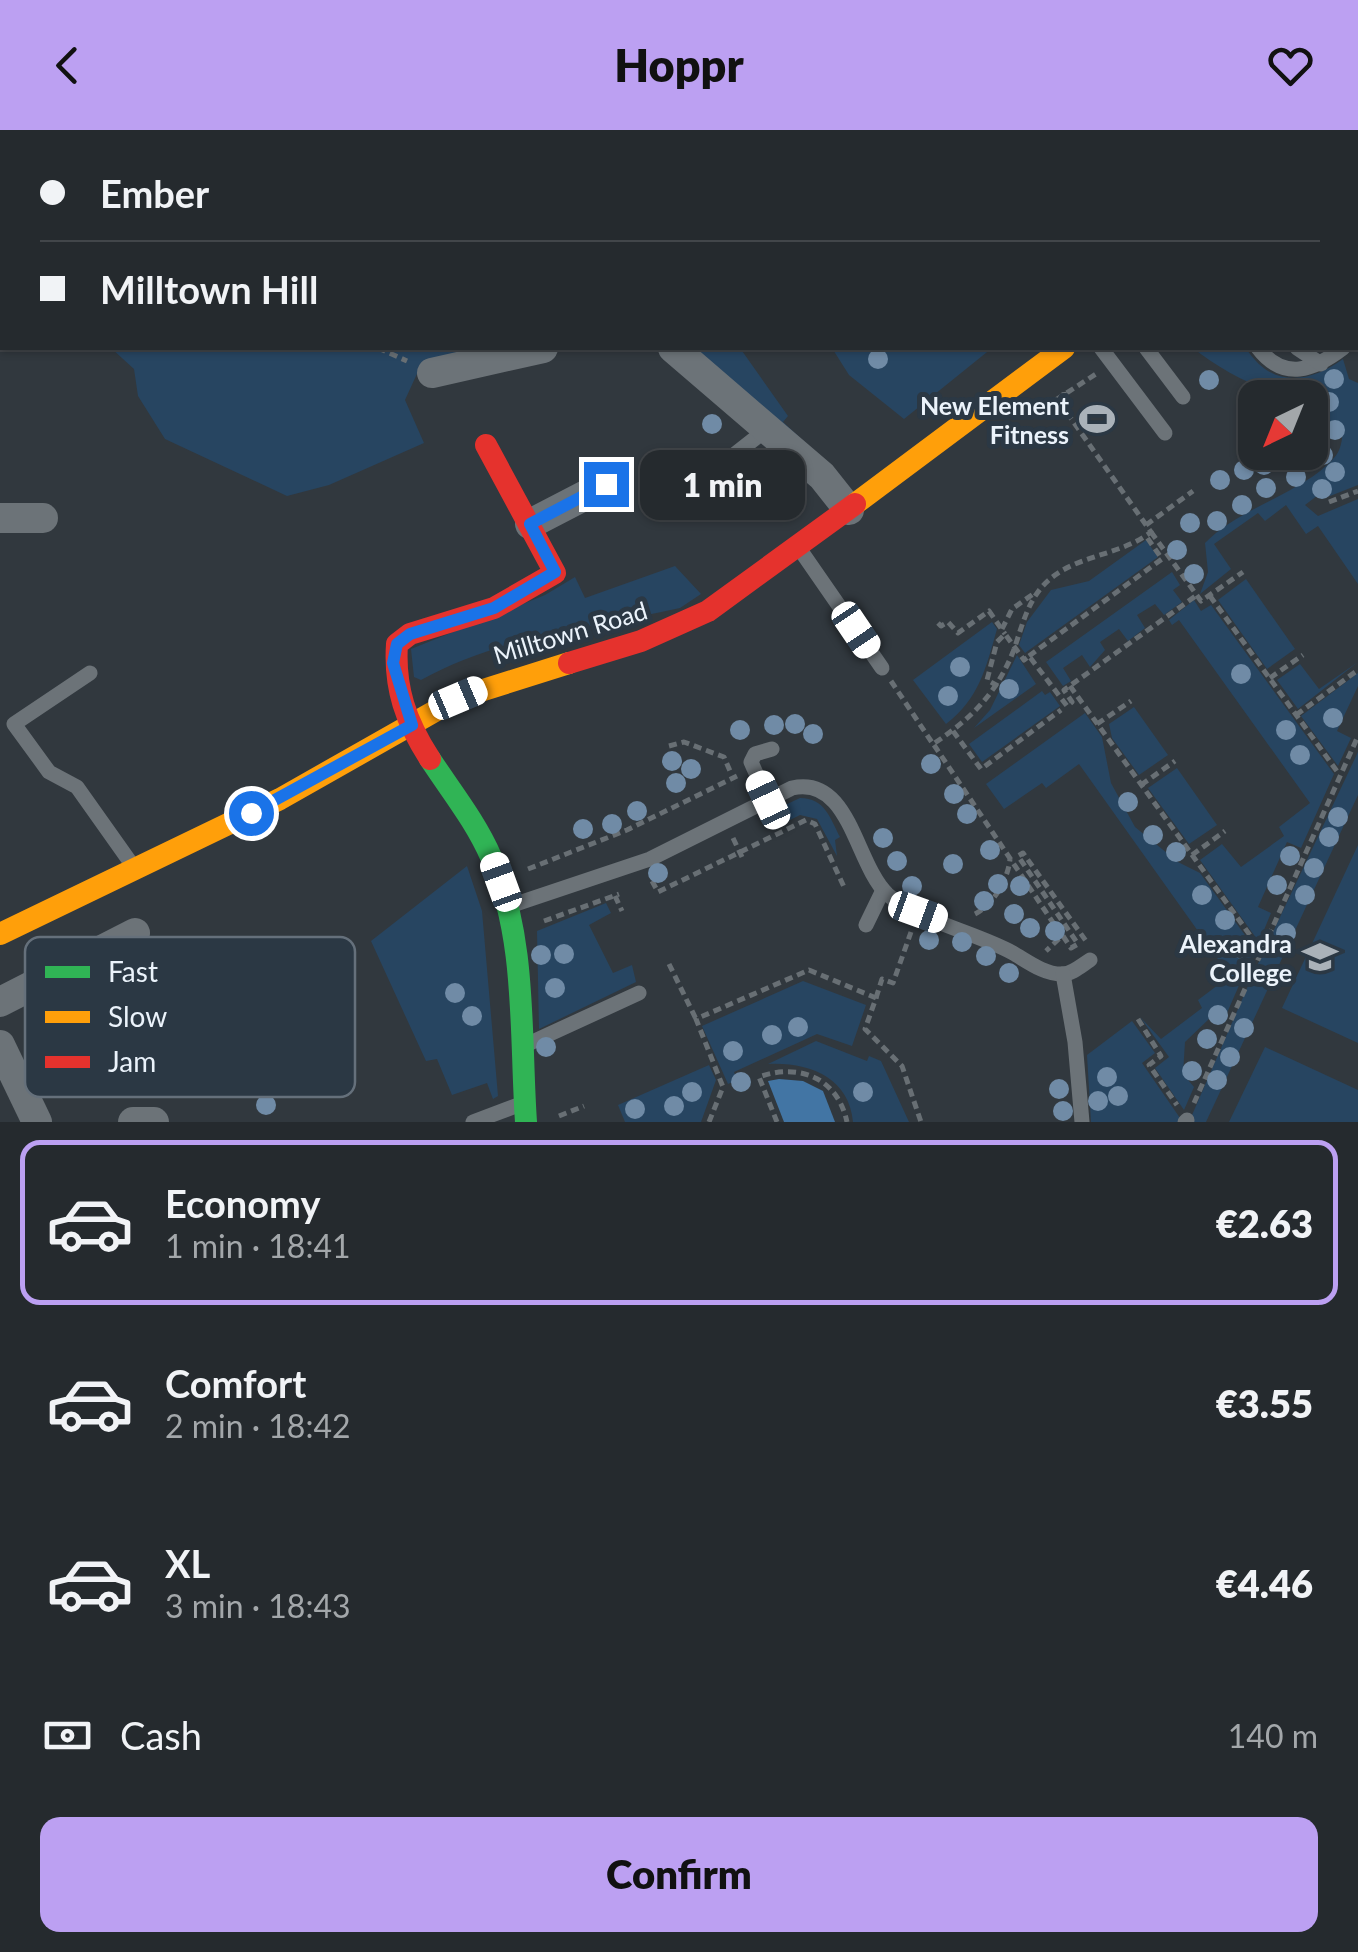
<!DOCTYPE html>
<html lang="en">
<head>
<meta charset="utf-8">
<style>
  :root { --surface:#252a2e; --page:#31363a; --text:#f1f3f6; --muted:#a3a7aa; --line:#42464a; --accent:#bca0f2 }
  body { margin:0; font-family:Lato,sans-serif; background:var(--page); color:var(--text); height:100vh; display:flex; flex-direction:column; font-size:38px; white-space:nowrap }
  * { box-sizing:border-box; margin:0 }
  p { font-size:32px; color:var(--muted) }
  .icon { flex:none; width:55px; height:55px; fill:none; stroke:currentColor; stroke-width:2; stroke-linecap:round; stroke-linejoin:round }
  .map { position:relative; height:992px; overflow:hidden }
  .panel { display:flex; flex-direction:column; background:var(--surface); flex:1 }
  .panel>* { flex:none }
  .top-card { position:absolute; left:0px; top:0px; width:1360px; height:220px; box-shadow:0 2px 8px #0004,0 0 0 2px var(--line); display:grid; align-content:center; height:220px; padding:0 40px; background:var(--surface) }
  .needle { width:65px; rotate:223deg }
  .fabs { position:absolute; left:1238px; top:250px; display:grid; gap:20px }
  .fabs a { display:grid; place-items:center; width:90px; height:90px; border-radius:20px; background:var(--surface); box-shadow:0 2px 8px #0004,0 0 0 2px var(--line); font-size:50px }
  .end { position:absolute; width:45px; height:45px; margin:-22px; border:12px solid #1a73e8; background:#fff; box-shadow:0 0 0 5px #fff }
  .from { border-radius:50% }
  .bubble { position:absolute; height:70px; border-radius:20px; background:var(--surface); box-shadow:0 2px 8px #0004,0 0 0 2px var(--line); font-size:32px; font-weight:800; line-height:70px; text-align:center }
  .car { position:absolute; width:30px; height:60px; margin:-30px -15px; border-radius:12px; box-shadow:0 0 8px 2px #0007; background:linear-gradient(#fff 24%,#345 0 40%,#fff 0 76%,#345 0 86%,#fff 0) }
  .top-card b { display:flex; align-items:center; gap:35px; height:95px; font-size:38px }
  .top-card b+b { border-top:2px solid var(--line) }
  .top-card i { width:25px; height:25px; background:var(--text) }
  ul { padding:18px 0 0; list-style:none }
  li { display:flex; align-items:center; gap:30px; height:165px; margin:0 20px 15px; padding:0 20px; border:5px solid transparent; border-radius:20px }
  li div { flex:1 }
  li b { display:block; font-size:38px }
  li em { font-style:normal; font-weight:800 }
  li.on { border-color:var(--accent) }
  li>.icon { width:90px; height:90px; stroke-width:1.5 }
  .pay { display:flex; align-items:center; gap:25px; height:110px; padding:0 40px; font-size:38px }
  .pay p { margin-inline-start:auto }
  .action { display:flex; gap:20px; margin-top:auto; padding:20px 40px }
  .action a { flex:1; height:115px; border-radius:20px; background:var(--accent); color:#111; font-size:40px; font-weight:800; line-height:115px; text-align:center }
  header { display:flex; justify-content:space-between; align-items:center; height:130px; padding:0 40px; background:var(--accent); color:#111; font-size:45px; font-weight:800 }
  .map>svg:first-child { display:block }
  .green { fill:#274561 }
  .water { fill:#4275a4 }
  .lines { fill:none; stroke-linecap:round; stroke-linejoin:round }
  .path { stroke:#686f74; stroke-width:5; stroke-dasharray:8 5; stroke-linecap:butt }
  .lane { stroke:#6c7378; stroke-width:15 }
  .street { stroke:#6c7378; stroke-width:30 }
  .fast { stroke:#30b455; stroke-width:22 }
  .slow { stroke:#ff9f0a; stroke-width:22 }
  .jam { stroke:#e5322d; stroke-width:22 }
  .tree { fill:#708ba6 }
  .route { stroke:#1a73e8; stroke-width:12 }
  .labels { text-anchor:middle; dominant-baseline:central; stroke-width:10; stroke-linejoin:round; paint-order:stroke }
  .poi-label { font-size:25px; font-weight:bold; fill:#ebf3fb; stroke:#2b3844; text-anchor:end }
  .street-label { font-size:25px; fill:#ebf3fb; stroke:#2b3844 }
  .key { fill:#2b3844; stroke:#65707b; stroke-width:2.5 }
  .key-label { font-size:28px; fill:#ebf3fb }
</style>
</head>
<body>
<header><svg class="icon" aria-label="back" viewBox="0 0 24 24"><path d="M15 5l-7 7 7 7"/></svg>Hoppr<svg class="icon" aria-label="heart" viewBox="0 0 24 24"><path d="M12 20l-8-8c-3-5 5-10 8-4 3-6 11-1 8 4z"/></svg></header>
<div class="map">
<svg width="1358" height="992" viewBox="0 0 1358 992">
  <rect width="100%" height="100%" fill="#31383e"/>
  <g class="green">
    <path d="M784 0H1297L775 2Z"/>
    <path d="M111 218H486L421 235 405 270 424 313 329 355 287 366 165 309 138 266 134 239Z"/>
    <path d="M688 218H740L788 286 783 292 823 329Z"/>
    <path d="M832 218H992L904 289 849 245Z"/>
    <path d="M1193 218H1246C1271 258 1308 254 1343 229L1349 249 1358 253V355L1330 366 1326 359 1305 375 1318 386 1358 369V454L1318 396 1306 404 1286 375 1265 391 1258 383 1214 414 1231 439 1200 464 1208 442 1205 413C1239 378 1304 362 1333 329 1341 321 1342 311 1343 299L1310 279V268C1271 268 1223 242 1193 218Z"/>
    <path d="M1146 410 1158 427 1025 523 1019 515 1027 492 1051 460 1089 451Z"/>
    <path d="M675 436 701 464 680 478C594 497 498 507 421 550L414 547 411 519 545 465 575 447 585 468Z"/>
    <path d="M1172 442 1180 455 1173 460 1182 472 1164 485 1155 474 1137 485 1145 498 1128 511 1119 499 1100 512 1105 520 1090 537 1082 525 1063 538 1071 551 1063 556 1046 532Z"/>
    <path d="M1246 449 1295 519 1267 539 1218 470Z"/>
    <path d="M1194 470 1201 481 1211 475 1334 644 1301 718 1287 712 1258 777 1271 783 1259 812 1200 730 1222 714 1241 737 1284 706 1279 697 1310 673 1179 490 1172 495 1169 490Z"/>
    <path d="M992 492 997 499C986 538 979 569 946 594L913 550Z"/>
    <path d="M1017 525 1036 554 974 598 990 580Z"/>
    <path d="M1358 532 1298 579 1277 550 1300 534 1319 559Z"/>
    <path d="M1358 543V556L1337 601 1351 608 1338 636 1301 586Z"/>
    <path d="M1042 561 1045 565 1050 562 1060 576 982 632 969 614Z"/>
    <path d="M1134 577 1168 625 1139 645 1112 608 1109 594Z"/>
    <path d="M1085 583 1102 607 1111 653 1135 697 1178 732 1200 743 1255 819 1223 892 1210 888 1185 912 1183 944 1194 957 1184 980 1155 938 1169 927 1140 887 1161 909 1202 878 1198 870 1230 846 1079 634 1046 658 1042 653 1004 679 986 654Z"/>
    <path d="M1358 622V665L1206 992H1189L1254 842Z"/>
    <path d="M1177 638 1217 695 1189 714 1148 658Z"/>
    <path d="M800 668C825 668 830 688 840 707L835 710 837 726 817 689 800 685 774 698 766 684Z"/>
    <path d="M1358 715V913L1282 878Z"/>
    <path d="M467 736 482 781 498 966 493 969 487 953 452 965 437 929 426 931 371 811Z"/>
    <path d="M606 773 611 783 589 795 613 843 632 835 636 852 539 899 537 801Z"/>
    <path d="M803 851 866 875 852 916 817 904 734 942 737 950 728 954 702 896Z"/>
    <path d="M1132 891 1155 923 1142 933 1180 988 1178 992H1091L1087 925Z"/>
    <path d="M816 911 867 931 869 926 881 931 909 992H853C849 947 809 932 768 934Z"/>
    <path d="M1265 917 1358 960V992H1229Z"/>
    <path d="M709 935 716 950 701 992H625L618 975Z"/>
  </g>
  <path class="water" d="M779 949 803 951 823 961 835 992H784L768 951Z"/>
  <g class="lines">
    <g class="path">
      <path d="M110 0 112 2"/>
      <path d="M211 0 212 2"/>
      <path d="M843 2 849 0"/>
      <path d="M1113 2 1119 0"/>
      <path d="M1251 2 1253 0"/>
      <path d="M378 218 407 231"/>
      <path d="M1034 284 1096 244"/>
      <path d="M1329 372 1358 361"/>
      <path d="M1146 395 1193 361"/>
      <path d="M1151 402 1201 471 1243 442"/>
      <path d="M1210 466 1339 644"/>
      <path d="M938 493 941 496 948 492 958 503 989 481 1005 504"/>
      <path d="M1002 499 1012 479 1036 462"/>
      <path d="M1029 526 1162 429 1146 406"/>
      <path d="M1270 548 1303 525"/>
      <path d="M891 551 933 614C971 589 996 564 1013 522 1021 500 1026 476 1041 458 1070 424 1117 428 1151 402L1065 280 1064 262"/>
      <path d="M998 556 987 550 997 512 1005 504 1024 530 1029 526 1067 576 1072 572 1064 560 1197 465"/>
      <path d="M1070 556 1260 819"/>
      <path d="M1296 585 1358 540"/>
      <path d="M1097 594 1131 571"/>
      <path d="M953 601 981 639 1061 580"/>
      <path d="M934 615 1062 806 1046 821"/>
      <path d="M669 616 684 612 724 627 730 641"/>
      <path d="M1141 655 1175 631"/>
      <path d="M733 708 743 729"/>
      <path d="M1192 725 1225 701"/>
      <path d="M528 739 627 700 737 646"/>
      <path d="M652 751 658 762 806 690 815 694 844 757"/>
      <path d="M615 766 622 781"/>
      <path d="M975 784C993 775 1008 750 1010 729"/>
      <path d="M544 791 619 764"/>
      <path d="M1063 806 1071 818 1078 814 1018 726 1023 723 1086 811"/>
      <path d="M669 834 696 889"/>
      <path d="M876 868 882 849 893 853 911 802"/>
      <path d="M1138 889 1161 926 1149 935 1177 975"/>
      <path d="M1194 973 1358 606"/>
      <path d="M559 986 584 976"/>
      <path d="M709 992 723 957 696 889 809 840 876 868 865 899 902 936 921 992"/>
      <path d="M777 992 759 947C800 932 838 949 847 992"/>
    </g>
    <g class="lane">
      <path d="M1358 207V206"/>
      <path d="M1101 218 1165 303"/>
      <path d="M1146 218 1183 267"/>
      <path d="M1258 218C1284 252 1314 240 1343 218"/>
      <path d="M1297 218 1321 234"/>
      <path d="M725 332 767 299"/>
      <path d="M801 421 882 538"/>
      <path d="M90 543 14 594 49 642 77 657 133 736"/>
      <path d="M768 670 751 632 755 624 772 619"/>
      <path d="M510 776 650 729 792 658C850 645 855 733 887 764 916 790 977 803 1013 823 1027 831 1045 845 1063 844 1072 844 1082 835 1090 830"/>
      <path d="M866 795 883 760"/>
      <path d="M1063 844 1075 912 1082 992"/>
      <path d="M528 914 639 863"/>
      <path d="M473 992 521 974"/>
      <path d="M1185 992 1187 990"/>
    </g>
    <g class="street">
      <path d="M673 218 822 346 849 380"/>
      <path d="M432 243 543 218"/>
      <path d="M0 388H43"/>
      <path d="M530 394 607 354"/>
      <path d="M0 872 135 803"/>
      <path d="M0 915 37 992"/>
      <path d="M133 992H154"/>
    </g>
    <path class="fast" d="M430 629C451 661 476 692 491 727 527 808 520 905 526 992"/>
    <g class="slow">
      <path d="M855 374 1064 218"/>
      <path d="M0 804 280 669 458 568 569 533"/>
    </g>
    <g class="jam">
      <path d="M1357 0 1358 2"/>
      <path d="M569 533 641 511 708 481 855 374"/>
      <path d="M430 629C406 592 394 558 397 514L410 504 494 478 555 443 486 315"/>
    </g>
  </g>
  <g class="tree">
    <circle cx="878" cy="229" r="10"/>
    <circle cx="1334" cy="249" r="10"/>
    <circle cx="1209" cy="250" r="10"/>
    <circle cx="1329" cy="272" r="10"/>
    <circle cx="712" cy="294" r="10"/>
    <circle cx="1335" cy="300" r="10"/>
    <circle cx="1323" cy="325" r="10"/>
    <circle cx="1264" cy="335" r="10"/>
    <circle cx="1244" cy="340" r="10"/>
    <circle cx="1335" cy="342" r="10"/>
    <circle cx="1296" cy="347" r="10"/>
    <circle cx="1220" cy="350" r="10"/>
    <circle cx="1266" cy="358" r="10"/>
    <circle cx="1322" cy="359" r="10"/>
    <circle cx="1242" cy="375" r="10"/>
    <circle cx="1217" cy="391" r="10"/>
    <circle cx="1190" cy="393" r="10"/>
    <circle cx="1177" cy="420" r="10"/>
    <circle cx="1194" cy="444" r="10"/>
    <circle cx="960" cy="537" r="10"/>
    <circle cx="1241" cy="544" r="10"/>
    <circle cx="1009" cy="559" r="10"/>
    <circle cx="948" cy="566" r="10"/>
    <circle cx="1333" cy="588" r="10"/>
    <circle cx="795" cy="594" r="10"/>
    <circle cx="774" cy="595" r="10"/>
    <circle cx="740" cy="600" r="10"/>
    <circle cx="1286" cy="600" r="10"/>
    <circle cx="813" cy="604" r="10"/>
    <circle cx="1300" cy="625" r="10"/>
    <circle cx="672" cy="631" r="10"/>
    <circle cx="931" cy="634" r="10"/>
    <circle cx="691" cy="639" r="10"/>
    <circle cx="676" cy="653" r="10"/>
    <circle cx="954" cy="664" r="10"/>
    <circle cx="1128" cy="672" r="10"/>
    <circle cx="637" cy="681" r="10"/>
    <circle cx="967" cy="684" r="10"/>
    <circle cx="1338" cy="687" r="10"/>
    <circle cx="612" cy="694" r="10"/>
    <circle cx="583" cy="699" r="10"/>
    <circle cx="1153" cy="705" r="10"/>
    <circle cx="1329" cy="707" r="10"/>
    <circle cx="883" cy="708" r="10"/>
    <circle cx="990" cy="720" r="10"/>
    <circle cx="1176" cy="722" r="10"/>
    <circle cx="1290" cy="726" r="10"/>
    <circle cx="897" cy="731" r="10"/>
    <circle cx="953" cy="734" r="10"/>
    <circle cx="1314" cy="738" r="10"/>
    <circle cx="658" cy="743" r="10"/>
    <circle cx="998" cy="754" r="10"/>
    <circle cx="1277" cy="755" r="10"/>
    <circle cx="912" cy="756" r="10"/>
    <circle cx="1020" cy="756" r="10"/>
    <circle cx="1202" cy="765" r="10"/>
    <circle cx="1305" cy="765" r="10"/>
    <circle cx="984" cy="771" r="10"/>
    <circle cx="1014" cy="784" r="10"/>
    <circle cx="1225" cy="790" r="10"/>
    <circle cx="1030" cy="798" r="10"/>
    <circle cx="1055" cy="801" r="10"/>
    <circle cx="1286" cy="803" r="10"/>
    <circle cx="929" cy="810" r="10"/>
    <circle cx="962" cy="812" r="10"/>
    <circle cx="1242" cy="819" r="10"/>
    <circle cx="564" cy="824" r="10"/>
    <circle cx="541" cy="825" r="10"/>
    <circle cx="986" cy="826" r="10"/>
    <circle cx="1009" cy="843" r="10"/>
    <circle cx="555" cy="858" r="10"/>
    <circle cx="455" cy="863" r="10"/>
    <circle cx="1218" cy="885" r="10"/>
    <circle cx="472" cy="886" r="10"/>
    <circle cx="798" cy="897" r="10"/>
    <circle cx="1244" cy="898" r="10"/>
    <circle cx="772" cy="905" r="10"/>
    <circle cx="1207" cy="909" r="10"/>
    <circle cx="546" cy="917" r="10"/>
    <circle cx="733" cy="921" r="10"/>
    <circle cx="1230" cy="927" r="10"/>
    <circle cx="1192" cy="941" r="10"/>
    <circle cx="1107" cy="947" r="10"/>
    <circle cx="1217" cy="950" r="10"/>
    <circle cx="741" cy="952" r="10"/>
    <circle cx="1059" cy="959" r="10"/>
    <circle cx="692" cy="962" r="10"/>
    <circle cx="863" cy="962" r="10"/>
    <circle cx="1118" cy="966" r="10"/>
    <circle cx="1098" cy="971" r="10"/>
    <circle cx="266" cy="975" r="10"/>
    <circle cx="674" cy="976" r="10"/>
    <circle cx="635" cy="979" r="10"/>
    <circle cx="1063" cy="981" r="10"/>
  </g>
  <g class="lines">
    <path class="route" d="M251 683 412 595 393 533 397 514 410 504 494 478 555 442 530 394 606 354"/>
  </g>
  <defs>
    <symbol id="stadium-bare" viewBox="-9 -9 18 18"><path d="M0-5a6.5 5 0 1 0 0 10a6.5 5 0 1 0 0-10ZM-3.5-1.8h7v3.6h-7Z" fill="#aab2b9" stroke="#2b3844" stroke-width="2.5" paint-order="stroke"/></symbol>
    <symbol id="school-bare" viewBox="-9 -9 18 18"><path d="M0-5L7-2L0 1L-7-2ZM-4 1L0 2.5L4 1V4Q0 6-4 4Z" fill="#aab2b9" stroke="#2b3844" stroke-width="2.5" paint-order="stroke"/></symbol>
  </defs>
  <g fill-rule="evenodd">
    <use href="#stadium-bare" x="1072" y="264" width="50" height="50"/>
    <use href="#school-bare" x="1295" y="802" width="50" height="50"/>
  </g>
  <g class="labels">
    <g class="poi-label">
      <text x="1069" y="275">New Element<tspan x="1069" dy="29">Fitness</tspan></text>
      <text x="1292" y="813">Alexandra<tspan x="1292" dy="29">College</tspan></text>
    </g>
    <g class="street-label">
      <text transform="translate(570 502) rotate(-17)">Milltown Road</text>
    </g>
  </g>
  <rect x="25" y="807" width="330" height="160" rx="15" class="key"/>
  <rect x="45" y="836" width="45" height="12" fill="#30b455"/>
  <rect x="45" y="881" width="45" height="12" fill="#ff9f0a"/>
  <rect x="45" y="926" width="45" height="12" fill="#e5322d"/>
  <g class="key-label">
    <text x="108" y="852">Fast</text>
    <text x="108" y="897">Slow</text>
    <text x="108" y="942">Jam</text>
  </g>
</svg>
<div class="fabs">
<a><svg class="needle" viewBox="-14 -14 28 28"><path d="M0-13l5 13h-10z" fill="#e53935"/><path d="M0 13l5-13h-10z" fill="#a3a7aa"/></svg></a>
</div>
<i class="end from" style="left:251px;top:683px"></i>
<i class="end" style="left:606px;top:354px"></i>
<div class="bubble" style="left:640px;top:320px;width:165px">1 min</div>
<i class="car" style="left:856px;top:500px;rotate:146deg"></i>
<i class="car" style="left:458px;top:568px;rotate:67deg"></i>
<i class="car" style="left:768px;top:670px;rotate:335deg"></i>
<i class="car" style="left:501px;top:752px;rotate:340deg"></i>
<i class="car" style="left:918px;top:782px;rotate:110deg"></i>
<div class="top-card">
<b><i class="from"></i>Ember</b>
<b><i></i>Milltown Hill</b>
</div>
</div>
<section class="panel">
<ul>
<li class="on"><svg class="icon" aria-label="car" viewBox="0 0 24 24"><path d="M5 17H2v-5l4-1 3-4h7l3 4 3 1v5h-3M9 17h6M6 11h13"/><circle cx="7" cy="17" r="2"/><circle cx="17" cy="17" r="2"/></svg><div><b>Economy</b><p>1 min · 18:41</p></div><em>€2.63</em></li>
<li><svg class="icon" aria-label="car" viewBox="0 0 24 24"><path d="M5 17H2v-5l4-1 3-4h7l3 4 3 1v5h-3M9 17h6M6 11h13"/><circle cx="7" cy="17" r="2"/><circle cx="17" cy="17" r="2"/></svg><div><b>Comfort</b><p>2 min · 18:42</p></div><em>€3.55</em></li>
<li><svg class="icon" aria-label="car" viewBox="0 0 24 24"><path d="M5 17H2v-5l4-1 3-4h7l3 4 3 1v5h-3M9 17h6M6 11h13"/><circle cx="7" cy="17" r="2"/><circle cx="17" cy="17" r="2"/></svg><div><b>XL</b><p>3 min · 18:43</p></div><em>€4.46</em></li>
</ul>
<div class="pay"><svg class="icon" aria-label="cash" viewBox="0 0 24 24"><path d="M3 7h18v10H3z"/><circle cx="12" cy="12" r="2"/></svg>Cash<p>140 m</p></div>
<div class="action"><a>Confirm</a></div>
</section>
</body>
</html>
